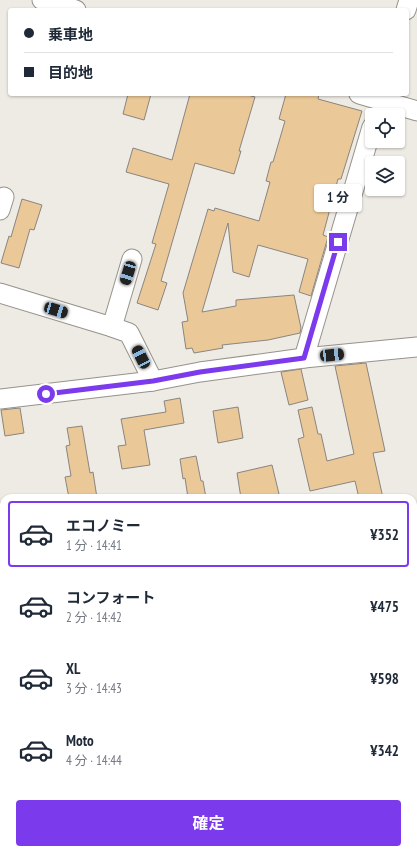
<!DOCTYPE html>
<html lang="ja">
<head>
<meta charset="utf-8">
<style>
  :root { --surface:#fff; --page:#f2f2f3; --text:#1f2937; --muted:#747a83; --line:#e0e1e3; --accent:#7c3aed }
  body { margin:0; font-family:"PT Sans Narrow","Noto Sans JP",sans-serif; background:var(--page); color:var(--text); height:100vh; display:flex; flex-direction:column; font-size:15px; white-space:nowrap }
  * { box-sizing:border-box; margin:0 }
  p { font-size:13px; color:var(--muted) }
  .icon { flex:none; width:22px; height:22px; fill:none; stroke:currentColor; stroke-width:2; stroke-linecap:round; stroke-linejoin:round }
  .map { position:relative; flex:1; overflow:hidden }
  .side { position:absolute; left:0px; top:494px; width:417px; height:360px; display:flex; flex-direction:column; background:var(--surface); border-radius:12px 12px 0 0; box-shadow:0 1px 3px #0004 }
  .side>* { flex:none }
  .guide { position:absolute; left:8px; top:8px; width:401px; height:88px; border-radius:4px; box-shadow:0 1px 3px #0004; display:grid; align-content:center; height:88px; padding:0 16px; background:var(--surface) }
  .buttons { position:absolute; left:365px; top:108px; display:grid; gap:8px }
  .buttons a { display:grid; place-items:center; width:40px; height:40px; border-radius:4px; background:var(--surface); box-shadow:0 1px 3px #0004; font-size:20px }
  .end { position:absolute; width:18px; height:18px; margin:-9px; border:5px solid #7c3aed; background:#fff; box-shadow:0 0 0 2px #fff }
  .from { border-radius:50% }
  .bubble { position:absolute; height:28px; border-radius:4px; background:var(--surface); box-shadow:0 1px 3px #0004; font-size:13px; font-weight:700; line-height:28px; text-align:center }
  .car { position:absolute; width:12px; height:24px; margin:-12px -6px; border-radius:5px; box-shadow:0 0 3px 1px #0007; background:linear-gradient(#222 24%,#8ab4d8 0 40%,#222 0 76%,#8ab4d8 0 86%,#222 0) }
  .guide b { display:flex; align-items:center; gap:14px; height:38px; font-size:15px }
  .guide b+b { border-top:1px solid var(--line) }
  .guide i { width:10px; height:10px; background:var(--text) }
  ul { padding:7px 0 0; list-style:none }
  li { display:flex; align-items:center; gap:12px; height:66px; margin:0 8px 6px; padding:0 8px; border:2px solid transparent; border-radius:4px }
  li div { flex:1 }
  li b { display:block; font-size:15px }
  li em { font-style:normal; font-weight:700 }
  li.current { border-color:var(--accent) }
  li>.icon { width:36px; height:36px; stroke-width:1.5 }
  .primary-button { display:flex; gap:8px; margin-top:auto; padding:8px 16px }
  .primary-button a { flex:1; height:46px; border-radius:4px; background:var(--accent); color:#fff; font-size:16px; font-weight:700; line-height:46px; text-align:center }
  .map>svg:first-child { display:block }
  .building { fill:#ebc897; stroke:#898580 }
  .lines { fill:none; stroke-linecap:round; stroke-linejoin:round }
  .minor-casing { stroke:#96928c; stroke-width:21 }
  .path { stroke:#a5a19d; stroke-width:2.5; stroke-dasharray:3 3; stroke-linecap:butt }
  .minor { stroke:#fff; stroke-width:19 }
  .route { stroke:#7c3aed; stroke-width:5 }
</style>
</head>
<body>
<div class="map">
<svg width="417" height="854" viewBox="0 0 417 854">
  <rect width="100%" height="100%" fill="#eeeae4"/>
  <g class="building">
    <path d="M128 94H151L144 120 123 114Z"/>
    <path d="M190 94H244L255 97 239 151H241L234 174 195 163 161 281 167 283 158 310 137 303 156 244 152 243 169 184 126 172 133 148 172 160Z"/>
    <path d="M286 94H319L318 99 362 111 341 179H338L323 235 328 237 311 296 299 292 308 259 258 245 249 277 233 272 228 223 202 312 236 306V300L294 295 301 328 300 333 268 340 222 345 223 348 194 353 192 348 186 349 182 322 188 321 183 293 208 209 214 211 215 208 259 221 270 182 266 181 271 162H273L285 121 279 119Z"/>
    <path d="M22 199 42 205 34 230 30 229 19 268 1 263 9 236 11 237Z"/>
    <path d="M366 363 385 451 373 453 383 498H359L355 481 310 491 298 439 304 437 298 410 312 407 318 434H321L327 461 354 454 335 366Z"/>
    <path d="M301 369 308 400 289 405 281 372Z"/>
    <path d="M180 398 184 423 144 430 150 465 122 469 118 446 126 445 121 419 166 412 164 401Z"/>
    <path d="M238 407 243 438 218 443 213 411Z"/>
    <path d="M20 408 24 433 5 436 1 410Z"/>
    <path d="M82 426 90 473 93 472 97 498H69L65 477 71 476 66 446 70 445 67 428Z"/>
    <path d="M196 456 201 481H203L206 498H188L185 478 183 479 180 459Z"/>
    <path d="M272 465 280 498H241L237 473Z"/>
  </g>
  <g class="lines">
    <defs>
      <g id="minor">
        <path d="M42 0 76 10"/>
        <path d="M406 10 409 0"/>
        <path d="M359 94 417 111"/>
        <path d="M0 210 4 197"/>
        <path d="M0 293 112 327 132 259"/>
        <path d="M112 327 129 333 153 381"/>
        <path d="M304 358 372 127"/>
        <path d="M0 399 153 381 200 372 304 358 417 347"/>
        <path d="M413 523 417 522"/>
        <path d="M0 579 4 578"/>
        <path d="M0 845H4"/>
        <path d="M234 850 417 853"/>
        <path d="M92 854 93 850"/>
        <path d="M151 854V850"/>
        <path d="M213 854V850"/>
      </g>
    </defs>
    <use href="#minor" class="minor-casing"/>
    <path class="path" d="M0 766H4"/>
    <use href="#minor" class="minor"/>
  </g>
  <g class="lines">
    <path class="route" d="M46 394 153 381 200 372 304 358 338 242"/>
  </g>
</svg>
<div class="buttons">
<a><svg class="icon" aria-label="locate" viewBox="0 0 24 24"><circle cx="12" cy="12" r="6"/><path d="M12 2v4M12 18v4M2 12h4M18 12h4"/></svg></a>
<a><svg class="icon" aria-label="layers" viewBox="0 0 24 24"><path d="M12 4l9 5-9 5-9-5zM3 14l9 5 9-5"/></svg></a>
</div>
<i class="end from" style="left:46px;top:394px"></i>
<i class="end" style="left:338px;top:242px"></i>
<div class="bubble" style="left:314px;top:184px;width:48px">1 分</div>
<i class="car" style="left:128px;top:273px;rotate:197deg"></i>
<i class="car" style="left:56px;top:310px;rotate:107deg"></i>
<i class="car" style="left:332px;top:355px;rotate:84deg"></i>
<i class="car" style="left:141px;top:357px;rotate:333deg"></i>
<div class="guide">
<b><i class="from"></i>乗車地</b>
<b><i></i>目的地</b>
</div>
<section class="side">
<ul>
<li class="current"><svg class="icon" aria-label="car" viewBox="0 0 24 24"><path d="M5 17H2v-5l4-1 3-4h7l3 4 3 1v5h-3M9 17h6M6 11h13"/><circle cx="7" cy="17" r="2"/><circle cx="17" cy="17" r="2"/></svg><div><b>エコノミー</b><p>1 分 · 14:41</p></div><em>¥352</em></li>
<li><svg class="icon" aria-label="car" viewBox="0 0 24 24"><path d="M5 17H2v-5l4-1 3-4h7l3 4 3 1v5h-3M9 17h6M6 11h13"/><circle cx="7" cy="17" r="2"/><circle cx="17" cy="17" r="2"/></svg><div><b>コンフォート</b><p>2 分 · 14:42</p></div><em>¥475</em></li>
<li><svg class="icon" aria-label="car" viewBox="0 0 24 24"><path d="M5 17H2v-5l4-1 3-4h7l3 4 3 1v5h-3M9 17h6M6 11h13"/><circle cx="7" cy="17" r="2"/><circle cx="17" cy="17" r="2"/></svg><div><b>XL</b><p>3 分 · 14:43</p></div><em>¥598</em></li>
<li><svg class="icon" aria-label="car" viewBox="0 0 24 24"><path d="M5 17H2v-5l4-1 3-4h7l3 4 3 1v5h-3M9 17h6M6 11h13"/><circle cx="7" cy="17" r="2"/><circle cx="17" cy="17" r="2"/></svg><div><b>Moto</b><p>4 分 · 14:44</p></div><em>¥342</em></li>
</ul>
<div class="primary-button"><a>確定</a></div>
</section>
</div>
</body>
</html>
